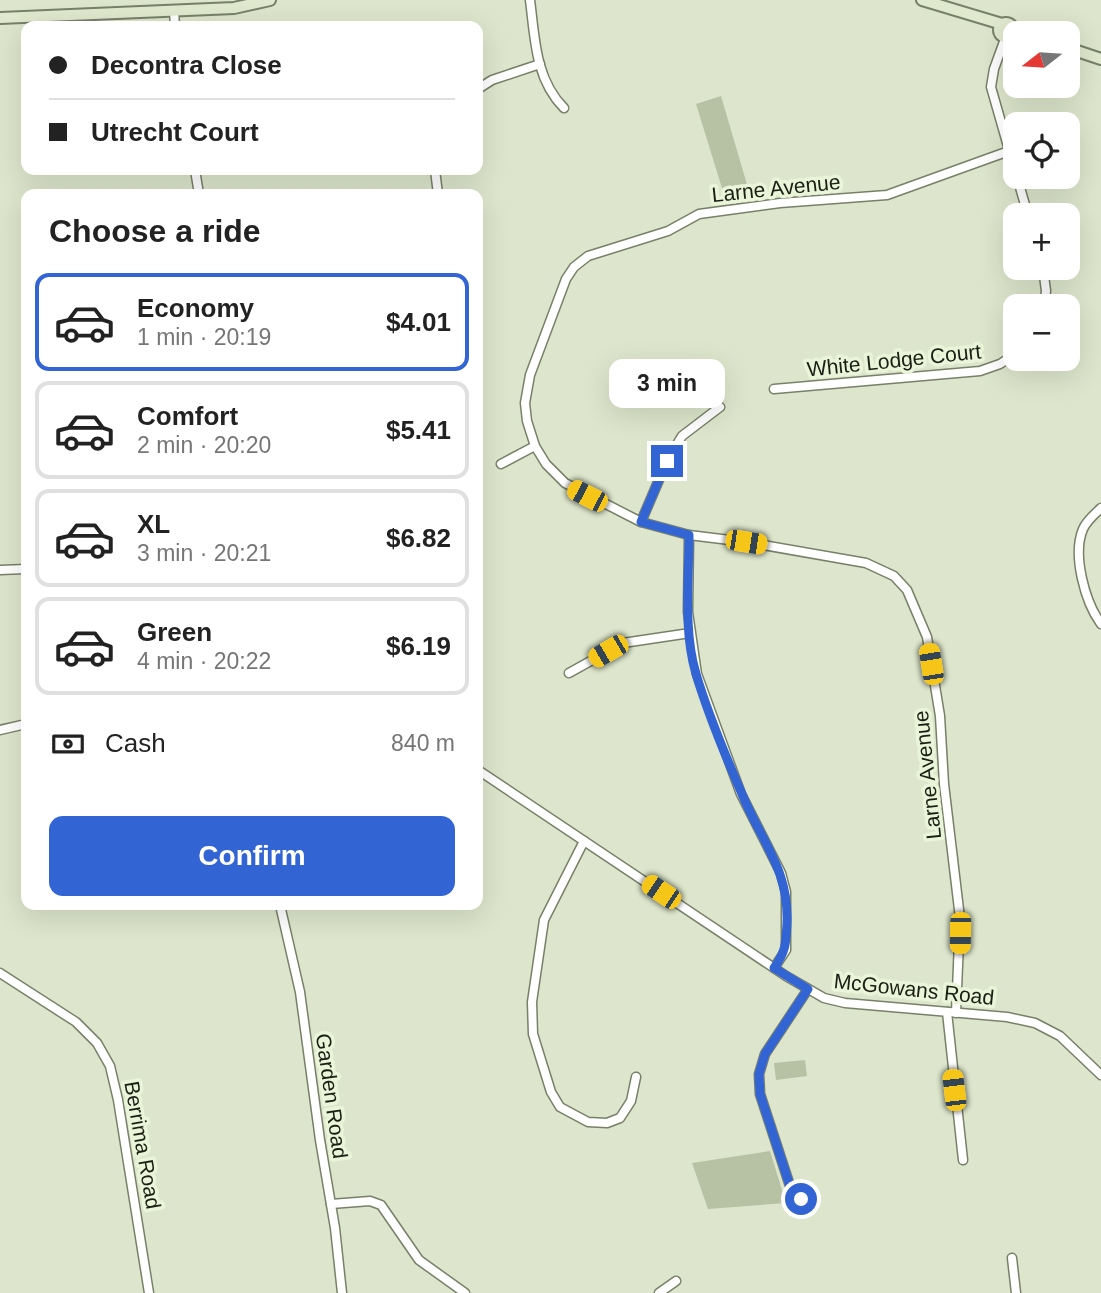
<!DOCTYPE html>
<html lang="en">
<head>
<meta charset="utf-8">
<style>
  :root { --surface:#fff; --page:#f2f2f2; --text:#222; --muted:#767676; --line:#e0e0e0; --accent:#3364d4 }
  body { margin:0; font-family:Arial,sans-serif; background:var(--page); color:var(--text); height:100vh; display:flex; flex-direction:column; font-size:26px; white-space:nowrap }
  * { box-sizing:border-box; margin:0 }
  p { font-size:23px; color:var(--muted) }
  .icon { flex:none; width:38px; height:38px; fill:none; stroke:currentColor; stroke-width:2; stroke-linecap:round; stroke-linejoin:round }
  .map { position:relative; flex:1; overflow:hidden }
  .sheet { position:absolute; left:21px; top:189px; width:462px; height:721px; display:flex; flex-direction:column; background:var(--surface); border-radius:14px; box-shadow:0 7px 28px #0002 }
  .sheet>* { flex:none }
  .banner { position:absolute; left:21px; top:21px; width:462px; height:154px; border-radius:14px; box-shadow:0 7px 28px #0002; display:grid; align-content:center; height:154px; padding:0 28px; background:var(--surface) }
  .needle { width:46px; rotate:253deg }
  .fabs { position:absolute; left:1003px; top:21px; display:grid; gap:14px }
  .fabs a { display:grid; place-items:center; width:77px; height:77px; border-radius:14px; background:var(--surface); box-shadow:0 7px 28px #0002; font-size:35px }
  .end { position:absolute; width:32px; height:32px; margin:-16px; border:9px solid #3364d4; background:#fff; box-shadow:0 0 0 4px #fff }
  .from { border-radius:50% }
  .bubble { position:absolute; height:49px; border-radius:14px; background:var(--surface); box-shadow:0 7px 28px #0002; font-size:23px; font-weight:700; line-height:49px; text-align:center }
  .car { position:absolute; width:21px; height:42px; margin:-21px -10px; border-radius:9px; box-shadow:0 0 5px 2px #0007; background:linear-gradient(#f5c518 24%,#345 0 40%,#f5c518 0 76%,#345 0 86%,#f5c518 0) }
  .banner b { display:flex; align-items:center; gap:24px; height:66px; font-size:26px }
  .banner b+b { border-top:2px solid var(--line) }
  .banner i { width:18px; height:18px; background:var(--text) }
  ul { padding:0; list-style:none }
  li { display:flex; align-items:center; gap:21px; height:98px; margin:0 14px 10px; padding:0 14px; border:4px solid var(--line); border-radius:14px }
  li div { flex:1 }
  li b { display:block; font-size:26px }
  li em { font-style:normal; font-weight:700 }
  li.on { border-color:var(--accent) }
  li>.icon { width:63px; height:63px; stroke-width:1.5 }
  h2 { padding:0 28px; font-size:32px; line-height:84px }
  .pay { display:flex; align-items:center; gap:18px; height:77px; padding:0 28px; font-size:26px }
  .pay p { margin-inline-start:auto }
  .action { display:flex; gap:14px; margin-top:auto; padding:14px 28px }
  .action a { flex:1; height:80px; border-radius:14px; background:var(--accent); color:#fff; font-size:28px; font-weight:700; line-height:80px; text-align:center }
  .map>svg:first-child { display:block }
  .green { fill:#b7c2a4 }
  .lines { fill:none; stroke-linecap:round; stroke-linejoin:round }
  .street-casing { stroke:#778068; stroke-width:11 }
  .secondary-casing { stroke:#778068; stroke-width:14 }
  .street { stroke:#fff; stroke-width:8 }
  .secondary { stroke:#e0e8cd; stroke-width:10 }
  .route { stroke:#3364d4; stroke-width:9 }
  .labels { text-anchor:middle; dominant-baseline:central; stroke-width:7; stroke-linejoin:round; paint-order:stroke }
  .street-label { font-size:21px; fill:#1a1e14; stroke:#eaf4d9 }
</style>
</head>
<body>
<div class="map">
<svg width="1101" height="1293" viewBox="0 0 1101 1293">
  <rect width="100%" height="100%" fill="#dde6cc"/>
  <g class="green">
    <path d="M721 96 751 198 726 201 696 104Z"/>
    <path d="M805 1060 807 1076 776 1080 774 1063Z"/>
    <path d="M770 1151 786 1203 708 1209 692 1163Z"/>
  </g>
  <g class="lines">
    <defs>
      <g id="street">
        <path d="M530 0C535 38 535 79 564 108"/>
        <path d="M174 11 175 26"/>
        <path d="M1006 36 994 69 991 87 1015 171"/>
        <path d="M478 89 492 80 540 64"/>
        <path d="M195 170 199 194"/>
        <path d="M435 170 438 194"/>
        <path d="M1017 177 1028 215"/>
        <path d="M1043 268 1046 291 1044 306"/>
        <path d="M774 389 980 371 1000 364 1015 354"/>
        <path d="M501 464 535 446"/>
        <path d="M1101 508C1095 514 1087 520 1083 529 1072 555 1085 602 1101 624"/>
        <path d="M641 522 667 461 682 436 720 407"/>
        <path d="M689 535 688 612 697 674 741 794 781 873 786 892V950L774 968"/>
        <path d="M0 570 26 569"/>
        <path d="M569 673 623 643 690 633"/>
        <path d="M0 730 26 724"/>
        <path d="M478 770 786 976 824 998 845 1003 1007 1017 1035 1023 1060 1036 1101 1075"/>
        <path d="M584 841 544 920 532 1002 533 1034 551 1092 560 1107 588 1122 607 1123 620 1118 631 1101 636 1077"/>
        <path d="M280 905 300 992 320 1140 335 1228 342 1293"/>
        <path d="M0 973 76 1022 97 1043 110 1066 118 1100 149 1293"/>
        <path d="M947 1012 963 1160"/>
        <path d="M956 1013 960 918 944 784 940 716 927 637 907 590 894 576 866 563 746 542 689 535 641 522 565 483 546 464 535 446 527 421 525 403 530 375 566 279 574 267 588 256 668 231 699 214 780 203 887 195 1009 151"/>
        <path d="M801 1199 791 1189 760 1094 759 1074 765 1054 808 989"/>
        <path d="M331 1204 370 1201 381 1205 419 1260 465 1293"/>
        <path d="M1012 1258 1016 1293"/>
        <path d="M659 1293 676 1281"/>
      </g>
      <g id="secondary">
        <path d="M922 0 1002 24"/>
        <path d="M0 18 234 8 270 0"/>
        <circle cx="1006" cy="30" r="7"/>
        <path d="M1068 48 1101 59"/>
      </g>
    </defs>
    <use href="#street" class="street-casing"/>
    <use href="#secondary" class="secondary-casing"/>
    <use href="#street" class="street"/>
    <use href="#secondary" class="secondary"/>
  </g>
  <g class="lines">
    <path class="route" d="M667 461 641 522 689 535C689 580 683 630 696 674 708 714 725 755 742 794 761 841 789 869 787 923 786 943 786 951 774 968L808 989 765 1054 759 1074 760 1094 791 1189 801 1199"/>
  </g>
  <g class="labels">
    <g class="street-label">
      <text transform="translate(776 188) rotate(-6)">Larne Avenue</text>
      <text transform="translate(894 360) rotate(-6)">White Lodge Court</text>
      <text transform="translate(927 775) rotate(-96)">Larne Avenue</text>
      <text transform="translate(914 989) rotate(6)">McGowans Road</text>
      <text transform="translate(332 1096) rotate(82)">Garden Road</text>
      <text transform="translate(143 1145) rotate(80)">Berrima Road</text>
    </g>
  </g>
</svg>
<div class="fabs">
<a><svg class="needle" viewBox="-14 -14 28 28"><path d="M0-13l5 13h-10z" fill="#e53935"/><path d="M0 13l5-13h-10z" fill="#767676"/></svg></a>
<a><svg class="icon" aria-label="locate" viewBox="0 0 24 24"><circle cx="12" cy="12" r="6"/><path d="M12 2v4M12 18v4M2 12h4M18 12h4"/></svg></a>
<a>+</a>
<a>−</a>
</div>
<i class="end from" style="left:801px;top:1199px"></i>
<i class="end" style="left:667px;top:461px"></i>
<div class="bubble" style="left:609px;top:359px;width:116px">3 min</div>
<i class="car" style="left:587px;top:496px;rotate:297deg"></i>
<i class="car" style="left:746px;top:542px;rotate:99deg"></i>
<i class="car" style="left:608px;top:651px;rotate:240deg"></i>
<i class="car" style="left:931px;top:664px;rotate:351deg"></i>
<i class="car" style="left:661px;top:892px;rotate:304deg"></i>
<i class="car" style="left:960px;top:933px;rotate:181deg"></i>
<i class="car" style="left:954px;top:1090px;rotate:353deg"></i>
<div class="banner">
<b><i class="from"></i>Decontra Close</b>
<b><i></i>Utrecht Court</b>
</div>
<section class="sheet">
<h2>Choose a ride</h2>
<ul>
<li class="on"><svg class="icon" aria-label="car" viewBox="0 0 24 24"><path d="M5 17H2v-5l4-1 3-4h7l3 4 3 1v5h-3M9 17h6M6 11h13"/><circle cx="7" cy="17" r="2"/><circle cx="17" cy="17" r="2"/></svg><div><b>Economy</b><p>1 min · 20:19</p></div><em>$4.01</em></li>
<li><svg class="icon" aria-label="car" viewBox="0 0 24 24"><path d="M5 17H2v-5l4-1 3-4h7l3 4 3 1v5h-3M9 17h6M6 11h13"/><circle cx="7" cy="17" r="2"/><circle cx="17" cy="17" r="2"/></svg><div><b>Comfort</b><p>2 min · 20:20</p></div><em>$5.41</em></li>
<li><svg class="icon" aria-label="car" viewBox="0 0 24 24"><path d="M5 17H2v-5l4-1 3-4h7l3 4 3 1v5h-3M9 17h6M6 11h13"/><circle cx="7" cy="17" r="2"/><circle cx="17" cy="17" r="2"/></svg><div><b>XL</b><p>3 min · 20:21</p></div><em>$6.82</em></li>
<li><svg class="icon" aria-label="car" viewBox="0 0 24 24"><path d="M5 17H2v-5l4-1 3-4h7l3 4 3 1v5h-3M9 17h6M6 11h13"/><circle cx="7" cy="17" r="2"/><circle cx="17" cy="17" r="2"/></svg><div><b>Green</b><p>4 min · 20:22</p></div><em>$6.19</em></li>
</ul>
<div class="pay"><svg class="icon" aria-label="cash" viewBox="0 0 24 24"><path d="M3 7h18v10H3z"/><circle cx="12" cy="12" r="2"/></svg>Cash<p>840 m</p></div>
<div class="action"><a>Confirm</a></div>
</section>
</div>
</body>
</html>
